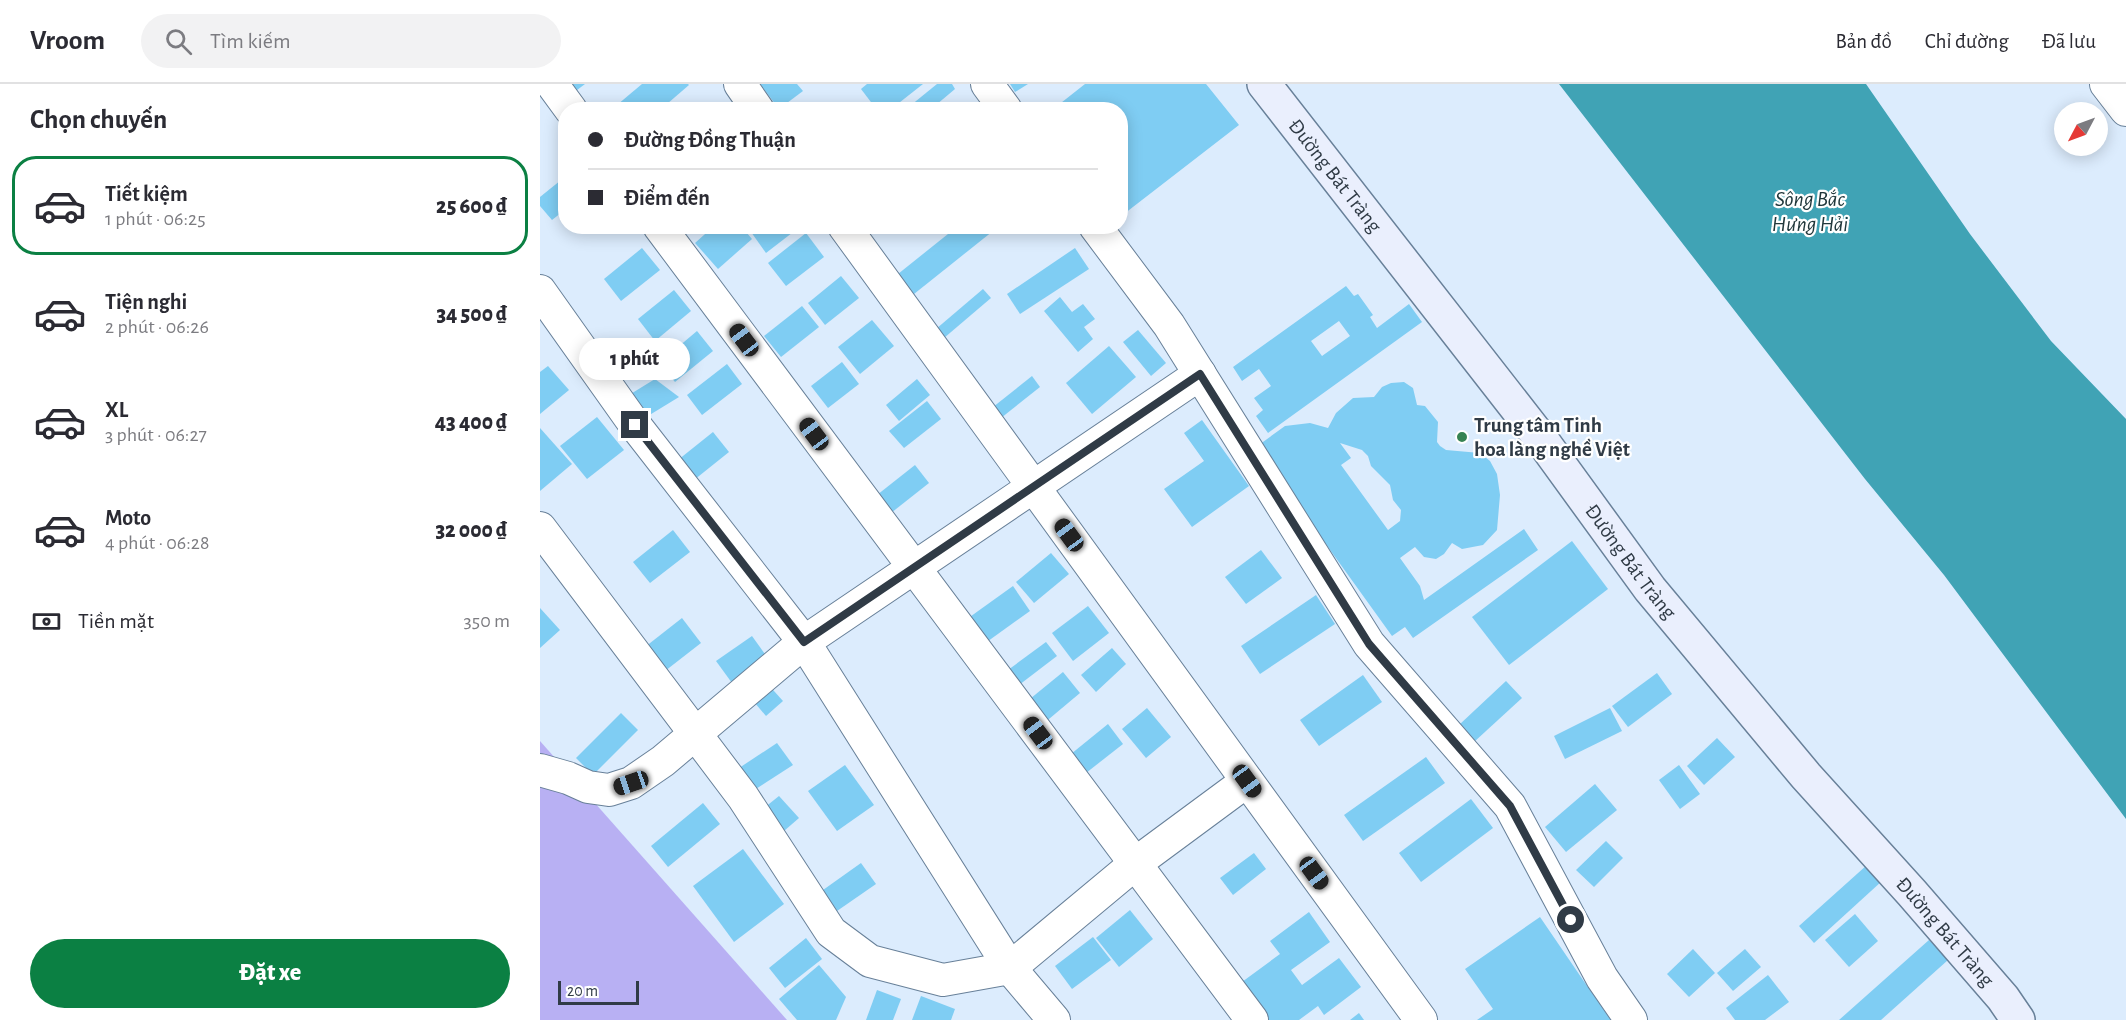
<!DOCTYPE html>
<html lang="vi">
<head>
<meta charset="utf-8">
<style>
  :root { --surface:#fff; --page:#f2f2f3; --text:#2b2b33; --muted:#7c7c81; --line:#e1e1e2; --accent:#0b8043 }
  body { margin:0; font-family:"Alegreya Sans",sans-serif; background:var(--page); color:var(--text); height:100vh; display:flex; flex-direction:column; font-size:22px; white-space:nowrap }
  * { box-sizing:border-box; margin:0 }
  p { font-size:20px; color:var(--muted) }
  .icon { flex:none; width:33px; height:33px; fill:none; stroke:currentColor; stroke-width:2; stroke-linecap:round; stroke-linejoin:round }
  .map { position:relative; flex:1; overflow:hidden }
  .drawer { display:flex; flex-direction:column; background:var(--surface); width:540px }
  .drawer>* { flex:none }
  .guide { position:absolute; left:18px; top:18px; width:570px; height:132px; border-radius:24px; box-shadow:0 3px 15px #0003; display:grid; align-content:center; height:132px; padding:0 30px; background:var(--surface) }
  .needle { width:39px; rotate:229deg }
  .fabs { position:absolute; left:1514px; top:18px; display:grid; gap:12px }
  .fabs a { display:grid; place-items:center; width:54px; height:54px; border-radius:50%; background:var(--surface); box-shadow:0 3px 15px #0003; font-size:30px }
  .scale { position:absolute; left:18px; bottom:15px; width:81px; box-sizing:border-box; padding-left:6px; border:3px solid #303b46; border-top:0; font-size:16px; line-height:21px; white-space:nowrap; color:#303b46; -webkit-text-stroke:4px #fff; paint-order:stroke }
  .end { position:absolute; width:27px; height:27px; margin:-14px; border:8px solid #303b46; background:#fff; box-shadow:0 0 0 3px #fff }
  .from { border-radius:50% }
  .bubble { position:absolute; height:42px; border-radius:21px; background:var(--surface); box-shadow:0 3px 15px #0003; font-size:20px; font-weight:800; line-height:42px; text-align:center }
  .car { position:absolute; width:18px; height:36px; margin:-18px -9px; border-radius:8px; box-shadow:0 0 4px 2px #0007; background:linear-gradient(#222 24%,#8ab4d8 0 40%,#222 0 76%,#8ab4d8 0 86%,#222 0) }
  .guide b { display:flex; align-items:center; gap:21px; height:57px; font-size:22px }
  .guide b+b { border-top:2px solid var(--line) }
  .guide i { width:15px; height:15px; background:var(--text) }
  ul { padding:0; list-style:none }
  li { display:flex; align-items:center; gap:18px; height:99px; margin:0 12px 9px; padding:0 18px; border:3px solid transparent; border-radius:24px }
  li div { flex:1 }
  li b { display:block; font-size:22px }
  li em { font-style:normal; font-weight:800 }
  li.on { border-color:var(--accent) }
  li>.icon { width:54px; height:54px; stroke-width:1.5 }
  h2 { padding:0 30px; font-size:27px; line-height:72px }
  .pay { display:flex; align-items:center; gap:15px; height:66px; padding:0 30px; font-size:22px }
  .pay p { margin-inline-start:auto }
  .primary-button { display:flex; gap:12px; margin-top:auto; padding:12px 30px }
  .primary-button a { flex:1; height:69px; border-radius:36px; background:var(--accent); color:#fff; font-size:24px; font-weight:800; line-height:69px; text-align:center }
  header { display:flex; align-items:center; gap:36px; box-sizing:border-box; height:84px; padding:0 30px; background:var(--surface); border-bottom:2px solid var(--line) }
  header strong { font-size:28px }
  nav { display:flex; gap:33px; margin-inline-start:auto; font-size:21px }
  .search { width:420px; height:54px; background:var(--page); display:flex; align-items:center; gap:15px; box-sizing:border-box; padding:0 21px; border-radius:33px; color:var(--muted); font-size:22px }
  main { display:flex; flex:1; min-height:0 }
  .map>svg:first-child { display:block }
  .forest { fill:#b8b0f3 }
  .water { fill:#40a3b5 }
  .building { fill:#7fcdf3; fill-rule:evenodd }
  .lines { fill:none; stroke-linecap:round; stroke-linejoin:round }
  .street-casing { stroke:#688099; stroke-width:34 }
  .secondary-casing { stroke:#688099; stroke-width:36 }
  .street { stroke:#fff; stroke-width:32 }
  .secondary { stroke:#eaeffd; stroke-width:33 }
  .route { stroke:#303b46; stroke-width:8 }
  .poi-dot { fill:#368352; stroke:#fff; stroke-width:2 }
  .labels { text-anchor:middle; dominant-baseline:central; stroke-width:4.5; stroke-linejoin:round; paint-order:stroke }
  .street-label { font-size:21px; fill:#303b46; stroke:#fff }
  .poi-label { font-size:21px; font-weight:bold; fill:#303b46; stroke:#fff; text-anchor:start }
  .water-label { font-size:22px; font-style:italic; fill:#21383c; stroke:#fff }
</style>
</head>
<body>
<header>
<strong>Vroom</strong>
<div class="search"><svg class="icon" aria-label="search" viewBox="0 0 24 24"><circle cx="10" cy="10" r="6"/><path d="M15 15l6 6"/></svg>Tìm kiếm</div>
<nav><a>Bản đồ</a><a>Chỉ đường</a><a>Đã lưu</a></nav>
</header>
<main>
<section class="drawer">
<h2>Chọn chuyến</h2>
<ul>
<li class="on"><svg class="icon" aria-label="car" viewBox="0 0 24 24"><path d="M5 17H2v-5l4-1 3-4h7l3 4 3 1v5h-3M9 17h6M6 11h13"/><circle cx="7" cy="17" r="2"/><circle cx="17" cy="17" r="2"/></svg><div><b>Tiết kiệm</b><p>1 phút · 06:25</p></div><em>25 600 ₫</em></li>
<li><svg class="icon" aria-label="car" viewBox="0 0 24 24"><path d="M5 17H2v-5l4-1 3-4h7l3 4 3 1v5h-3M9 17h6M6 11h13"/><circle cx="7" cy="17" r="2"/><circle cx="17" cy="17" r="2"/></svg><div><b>Tiện nghi</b><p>2 phút · 06:26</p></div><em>34 500 ₫</em></li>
<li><svg class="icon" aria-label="car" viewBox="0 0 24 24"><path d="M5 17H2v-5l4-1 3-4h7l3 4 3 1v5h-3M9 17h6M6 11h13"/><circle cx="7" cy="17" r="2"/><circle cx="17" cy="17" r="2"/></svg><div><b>XL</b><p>3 phút · 06:27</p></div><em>43 400 ₫</em></li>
<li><svg class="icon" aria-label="car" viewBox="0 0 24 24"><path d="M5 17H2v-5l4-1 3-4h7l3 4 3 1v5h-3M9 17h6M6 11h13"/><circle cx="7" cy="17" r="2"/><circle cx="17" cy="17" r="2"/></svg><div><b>Moto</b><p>4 phút · 06:28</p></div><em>32 000 ₫</em></li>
</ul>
<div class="pay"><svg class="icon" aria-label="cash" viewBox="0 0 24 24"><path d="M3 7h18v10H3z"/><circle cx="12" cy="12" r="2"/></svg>Tiền mặt<p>350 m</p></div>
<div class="primary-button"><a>Đặt xe</a></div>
</section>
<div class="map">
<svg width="1586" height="936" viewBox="0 0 1586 936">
  <rect width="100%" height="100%" fill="#dcecfd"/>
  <path class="forest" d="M0 657 247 936H0Z"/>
  <path class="water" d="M1019 0H1326L1430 150 1511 257 1586 335V735L1404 491 1325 395Z"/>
  <g class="building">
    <path d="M18 0H45L28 13Z"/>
    <path d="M102 0H148L149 1 120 26H71Z"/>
    <path d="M220 0H257L263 7 239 25Z"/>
    <path d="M327 0H383L350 26H337L321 5Z"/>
    <path d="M397 0H412L415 5 390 26H365Z"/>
    <path d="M470 0H488L475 8Z"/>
    <path d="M545 0H666L699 41 580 133V26H512Z"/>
    <path d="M26 92V125L12 136 0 122V113Z"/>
    <path d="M174 142H201L212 155 178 185 155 159Z"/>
    <path d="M218 142H261L226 169 211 148Z"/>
    <path d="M418 142H449L453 147 374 210 358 190Z"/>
    <path d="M266 149 284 173 246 202 228 179Z"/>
    <path d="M102 164 120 186 81 217 64 195Z"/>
    <path d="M535 164 549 185 480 230 467 210Z"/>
    <path d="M301 192 319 214 285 241 268 219Z"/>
    <path d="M806 202 814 212 818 210 833 231 830 233 837 244 869 220 882 238 728 349 716 332 723 326 714 314 731 302 719 285 702 297 693 283ZM799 237 810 252 782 272 771 257Z"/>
    <path d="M443 205 451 214 404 254 396 245Z"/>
    <path d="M134 206 151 227 115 257 98 235Z"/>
    <path d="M520 213 532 228 543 220 555 235 544 243 553 255 538 268 504 227Z"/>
    <path d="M262 222 279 243 241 273 224 252Z"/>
    <path d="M332 236 354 262 320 290 298 263Z"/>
    <path d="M598 246 626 279 611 292 583 258Z"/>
    <path d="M157 247 173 267 135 298 119 279Z"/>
    <path d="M569 262 596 293 552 330 526 299Z"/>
    <path d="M302 278 319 300 288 324 271 302Z"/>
    <path d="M187 280 202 300 162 331 147 311Z"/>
    <path d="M8 282 29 306 0 330V288Z"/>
    <path d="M492 292 500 303 456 338 448 327Z"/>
    <path d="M115 295 139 313 103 335 89 311Z"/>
    <path d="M377 295 390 311 359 337 346 321Z"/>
    <path d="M864 298 873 304 877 321 885 322 898 338 897 358 900 362 906 366 940 369 950 377 957 390 960 411 957 446 943 461 922 465 912 459 904 470 896 475 884 473 875 463 860 474 880 502 884 516 984 445 998 466 873 554 865 543 852 552 716 363 745 342 770 339 788 344 796 329 813 314 834 313 842 303 851 299ZM800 359 822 366 828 372 831 382 850 401 853 416 861 426 860 437 848 446 801 381 811 374Z"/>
    <path d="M387 317 401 335 364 364 349 347Z"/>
    <path d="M57 333 84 366 47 395 20 362Z"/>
    <path d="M662 336 709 402 652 443 624 405 664 377 644 349Z"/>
    <path d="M0 344 32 380 0 407Z"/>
    <path d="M173 348 189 368 154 396 138 376Z"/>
    <path d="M375 381 389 399 351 429 337 411Z"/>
    <path d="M133 446 150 468 110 499 93 478Z"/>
    <path d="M1032 457 1068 505 969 581 932 533Z"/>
    <path d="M721 466 742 494 706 520 685 493Z"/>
    <path d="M511 469 529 490 494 519 476 498Z"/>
    <path d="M473 502 490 527 444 560 427 535Z"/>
    <path d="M776 511 795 540 720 590 701 562Z"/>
    <path d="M548 522 569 549 533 577 512 549Z"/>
    <path d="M0 524 20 546 0 564Z"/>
    <path d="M142 534 161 559 125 587 105 563Z"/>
    <path d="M212 552 227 573 192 599 176 577Z"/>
    <path d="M506 558 517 572 479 601 468 586Z"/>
    <path d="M572 564 586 580 556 608 541 591Z"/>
    <path d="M523 588 540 609 503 640 485 619Z"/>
    <path d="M1117 589 1132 610 1088 643 1072 622Z"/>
    <path d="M823 591 842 618 779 662 760 636Z"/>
    <path d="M225 597 243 617 226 632 209 612Z"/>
    <path d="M966 597 982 614 934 658 919 641Z"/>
    <path d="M607 624 631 653 606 674 582 645Z"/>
    <path d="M1070 624 1082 647 1025 675 1014 652Z"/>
    <path d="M81 629 98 646 53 691 36 674Z"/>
    <path d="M568 640 583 660 546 689 531 670Z"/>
    <path d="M1177 654 1195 673 1164 701 1147 682Z"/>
    <path d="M237 659 253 681 208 710 193 688Z"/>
    <path d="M886 673 905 699 823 757 804 731Z"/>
    <path d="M305 681 334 721 297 747 268 707Z"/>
    <path d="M1139 681 1160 710 1140 725 1119 696Z"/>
    <path d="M1055 700 1077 726 1026 768 1005 743Z"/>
    <path d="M239 712 259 734 244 747 224 724Z"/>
    <path d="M931 715 953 744 881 798 859 769Z"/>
    <path d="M163 719 180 740 128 783 111 762Z"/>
    <path d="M1066 757 1083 774 1054 803 1036 786Z"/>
    <path d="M203 765 244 820 194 858 153 802Z"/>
    <path d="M714 769 726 785 693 811 680 794Z"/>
    <path d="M321 779 336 800 297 827 283 806Z"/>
    <path d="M1327 781 1342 797 1274 859 1259 842Z"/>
    <path d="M590 826 613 855 579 883 556 854Z"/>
    <path d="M769 828 790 858 751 886 762 901 799 874 821 903 784 931 778 922 759 936H714L691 906 740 870 730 857Z"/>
    <path d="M1315 830 1338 857 1309 883 1285 856Z"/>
    <path d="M1000 833 1043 896 1071 936H937L953 925 925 885Z"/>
    <path d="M553 853 571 876 532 905 515 882Z"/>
    <path d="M266 854 282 875 245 904 229 884Z"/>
    <path d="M1389 856 1408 876 1341 936H1299Z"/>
    <path d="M1153 865 1175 889 1149 913 1127 890Z"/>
    <path d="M1205 865 1221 883 1193 907 1177 889Z"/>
    <path d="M279 881 306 913 296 936H257L239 915Z"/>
    <path d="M1228 891 1249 918 1225 936H1195L1186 924Z"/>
    <path d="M337 906 361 915 353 936H326Z"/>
    <path d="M381 912 415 925 411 936H372Z"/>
    <path d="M819 929 824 936H810Z"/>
  </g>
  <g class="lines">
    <defs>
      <g id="street">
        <path d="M12 0 31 26"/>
        <path d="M200 0 218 26"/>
        <path d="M447 0 466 26"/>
        <path d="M1566 0 1586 26"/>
        <path d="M119 142 712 936"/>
        <path d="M304 142 881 936"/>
        <path d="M555 142 629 241 829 560 970 722 1062 894 1091 936"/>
        <path d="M0 207 95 341 264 558 470 884 514 936"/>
        <path d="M0 444 203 713 291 848 330 877 403 896 470 884 596 779 707 697"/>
        <path d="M0 686 28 694 48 703 69 706 91 699 123 677 264 558 660 290"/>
      </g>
      <g id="secondary">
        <path id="s1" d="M724 0 1004 359 1110 505 1266 692 1372 809 1463 914 1478 936"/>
      </g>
    </defs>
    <use href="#street" class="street-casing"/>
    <use href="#secondary" class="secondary-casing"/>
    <use href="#street" class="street"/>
    <use href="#secondary" class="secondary"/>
  </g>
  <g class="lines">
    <path class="route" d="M95 341 264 558 660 290 829 560 970 722 1031 836"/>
  </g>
  <circle class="poi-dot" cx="922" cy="353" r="6"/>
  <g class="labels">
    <g class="street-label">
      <text stroke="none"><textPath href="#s1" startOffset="116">Đường Bát Tràng</textPath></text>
      <text stroke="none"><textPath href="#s1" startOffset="602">Đường Bát Tràng</textPath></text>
      <text stroke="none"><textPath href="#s1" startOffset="1088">Đường Bát Tràng</textPath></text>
    </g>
    <g class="poi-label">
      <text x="934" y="341">Trung tâm Tinh<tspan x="934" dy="24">hoa làng nghề Việt</tspan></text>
    </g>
    <g class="water-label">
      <text x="1270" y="115">Sông Bắc<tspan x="1270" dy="25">Hưng Hải</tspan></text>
    </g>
  </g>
</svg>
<div class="fabs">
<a><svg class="needle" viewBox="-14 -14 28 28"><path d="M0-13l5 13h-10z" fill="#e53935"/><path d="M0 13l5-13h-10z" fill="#7c7c81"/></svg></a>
</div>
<div class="scale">20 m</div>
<i class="end from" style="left:1031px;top:836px"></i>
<i class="end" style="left:95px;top:341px"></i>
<div class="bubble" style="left:39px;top:254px;width:111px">1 phút</div>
<i class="car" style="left:204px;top:256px;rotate:323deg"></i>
<i class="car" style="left:274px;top:350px;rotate:323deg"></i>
<i class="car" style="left:529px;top:451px;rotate:324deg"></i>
<i class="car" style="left:498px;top:649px;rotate:323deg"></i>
<i class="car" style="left:707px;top:697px;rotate:144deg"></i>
<i class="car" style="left:91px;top:699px;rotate:251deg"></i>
<i class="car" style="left:774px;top:789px;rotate:144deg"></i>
<div class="guide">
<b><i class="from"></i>Đường Đồng Thuận</b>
<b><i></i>Điểm đến</b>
</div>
</div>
</main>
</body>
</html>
